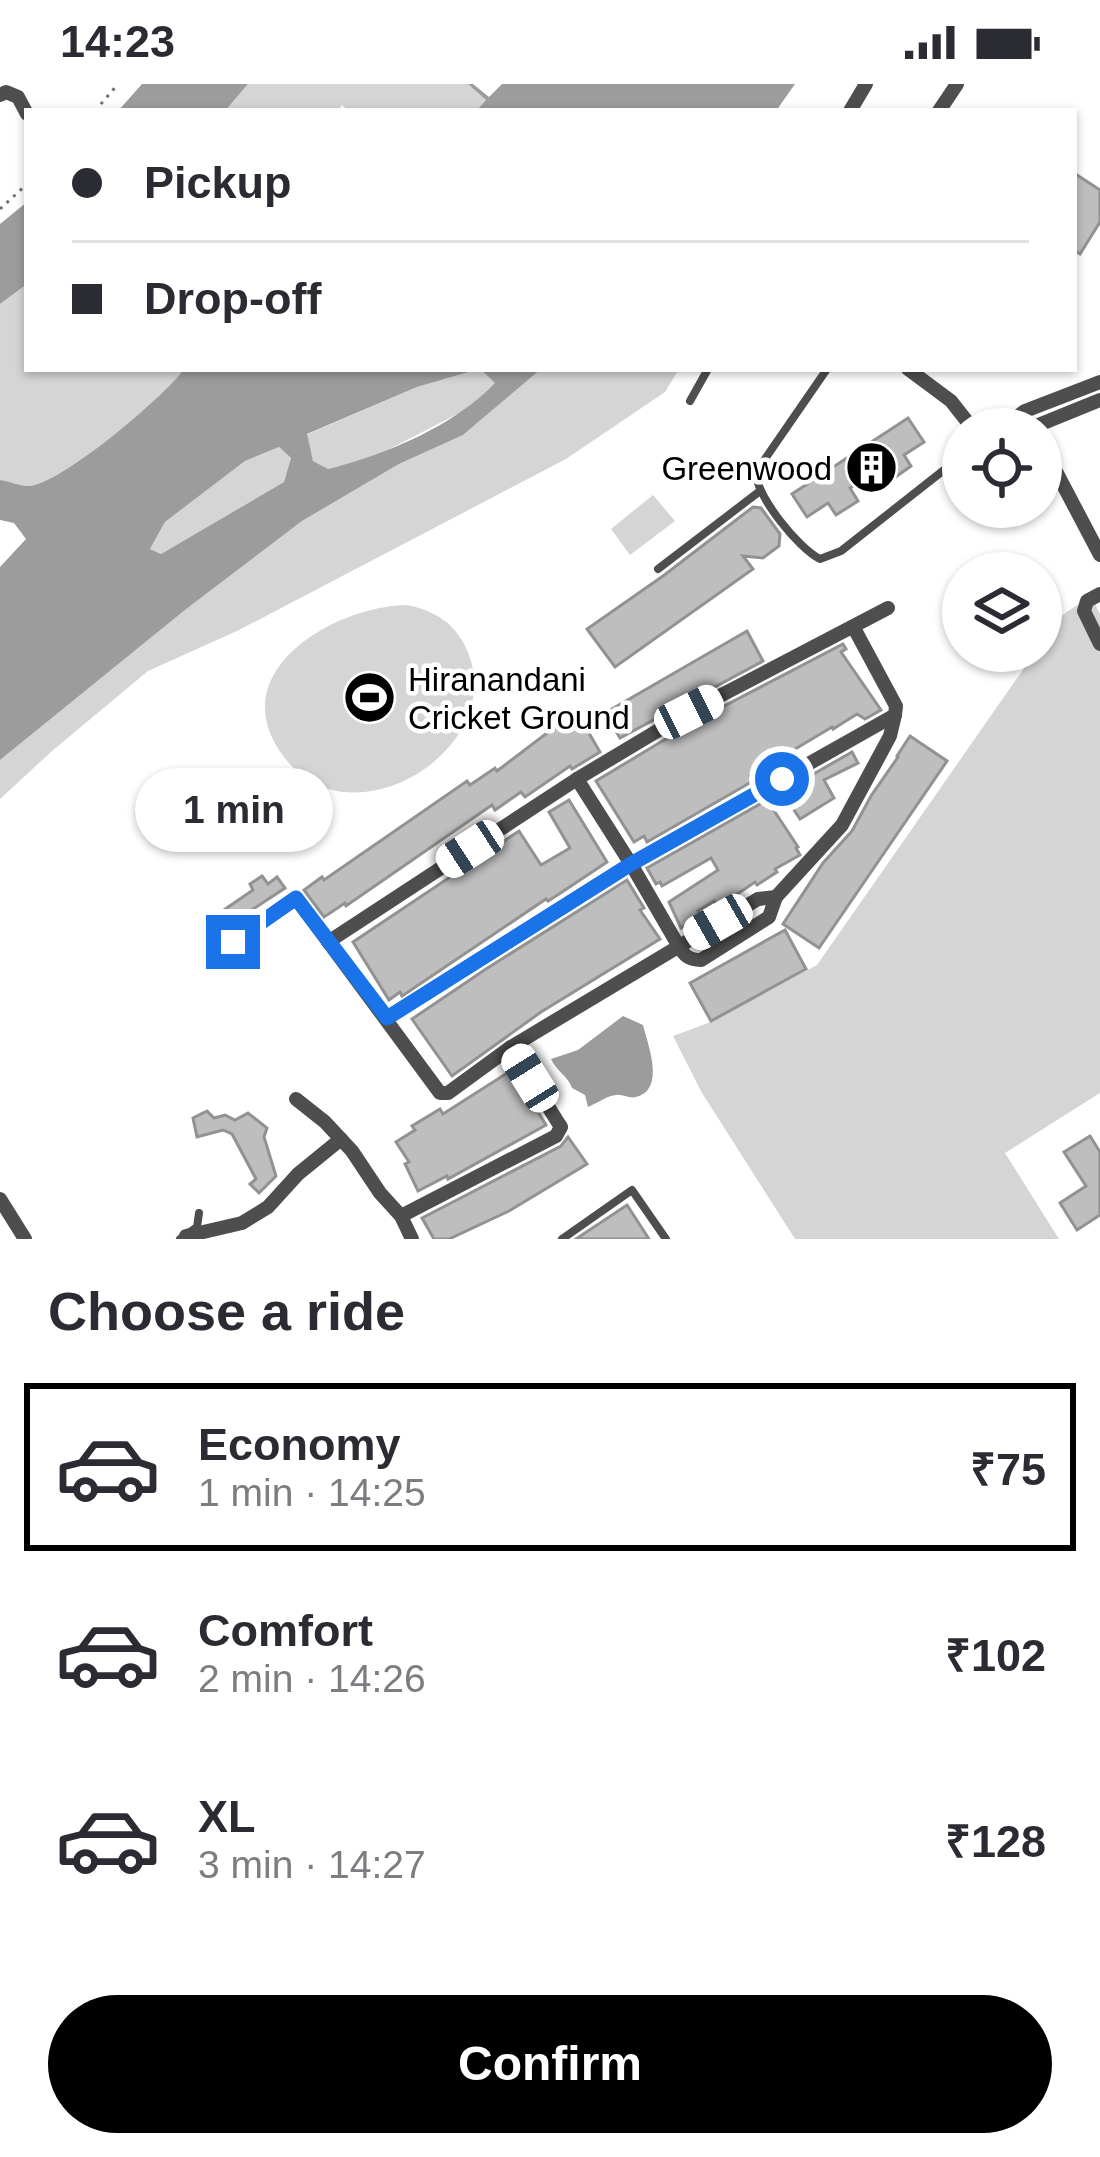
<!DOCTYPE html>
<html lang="en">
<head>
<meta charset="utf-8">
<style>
  :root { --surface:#fff; --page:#f2f2f3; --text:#2b2b33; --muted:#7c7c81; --line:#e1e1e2; --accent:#000 }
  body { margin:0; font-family:Helvetica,sans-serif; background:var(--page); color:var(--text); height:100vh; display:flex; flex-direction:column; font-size:45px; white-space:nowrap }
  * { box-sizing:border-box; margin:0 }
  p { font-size:39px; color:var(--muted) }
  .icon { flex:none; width:66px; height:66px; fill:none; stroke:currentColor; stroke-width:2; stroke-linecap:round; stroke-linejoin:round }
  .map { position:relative; height:1155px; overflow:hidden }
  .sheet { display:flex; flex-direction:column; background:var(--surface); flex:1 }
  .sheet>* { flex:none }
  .guide { position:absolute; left:24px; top:24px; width:1053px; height:264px; border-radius:0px; box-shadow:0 3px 9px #0004; display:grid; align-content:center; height:264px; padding:0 48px; background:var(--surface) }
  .fabs { position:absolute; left:942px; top:324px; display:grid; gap:24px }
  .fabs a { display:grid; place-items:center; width:120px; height:120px; border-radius:50%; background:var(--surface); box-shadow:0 3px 9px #0004; font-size:60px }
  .end { position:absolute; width:54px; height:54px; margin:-27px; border:15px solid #1a73e8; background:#fff; box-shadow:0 0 0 6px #fff }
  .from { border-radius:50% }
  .bubble { position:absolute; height:84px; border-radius:42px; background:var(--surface); box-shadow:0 3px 9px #0004; font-size:39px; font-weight:700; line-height:84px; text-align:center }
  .car { position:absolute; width:36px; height:72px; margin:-36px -18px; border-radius:15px; box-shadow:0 0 9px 3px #0007; background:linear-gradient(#fff 24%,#345 0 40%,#fff 0 76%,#345 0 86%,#fff 0) }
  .guide b { display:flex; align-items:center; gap:42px; height:114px; font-size:45px }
  .guide b+b { border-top:3px solid var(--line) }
  .guide i { width:30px; height:30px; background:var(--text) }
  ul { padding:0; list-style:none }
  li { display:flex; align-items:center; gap:36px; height:168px; margin:0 24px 18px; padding:0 24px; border:6px solid transparent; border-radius:0px }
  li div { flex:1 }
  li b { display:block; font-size:45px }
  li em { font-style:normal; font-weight:700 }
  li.current { border-color:var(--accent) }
  li>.icon { width:108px; height:108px; stroke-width:1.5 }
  h2 { padding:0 48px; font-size:54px; line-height:144px }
  .cta { display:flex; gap:24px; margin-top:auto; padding:24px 48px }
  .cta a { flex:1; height:138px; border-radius:72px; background:var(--accent); color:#fff; font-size:48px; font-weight:700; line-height:138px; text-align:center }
  .status { display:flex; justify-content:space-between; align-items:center; height:84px; padding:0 60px; background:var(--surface); direction:ltr }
  .status svg { height:33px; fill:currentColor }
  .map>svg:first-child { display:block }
  .green { fill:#d5d5d5 }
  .water { fill:#9c9c9c; fill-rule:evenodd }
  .building { fill:#bebebe; stroke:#929292; stroke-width:3 }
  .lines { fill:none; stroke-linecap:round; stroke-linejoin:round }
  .path { stroke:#707070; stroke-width:3; stroke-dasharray:3 6; stroke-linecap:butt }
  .lane { stroke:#4e4e4e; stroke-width:8 }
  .street { stroke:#4e4e4e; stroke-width:14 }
  .route { stroke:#1a73e8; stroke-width:15 }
  .labels { text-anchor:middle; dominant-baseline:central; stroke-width:9; stroke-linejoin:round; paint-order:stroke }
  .poi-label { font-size:33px; fill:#000; stroke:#fff; text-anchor:end }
</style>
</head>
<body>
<div class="status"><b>14:23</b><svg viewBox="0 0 49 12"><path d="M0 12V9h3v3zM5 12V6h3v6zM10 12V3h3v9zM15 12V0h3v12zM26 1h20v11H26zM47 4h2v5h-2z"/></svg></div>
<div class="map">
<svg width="1100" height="1155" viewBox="0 0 1100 1155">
  <rect width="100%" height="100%" fill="#fff"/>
  <g class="green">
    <path d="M248 0H468L486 16 476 27H349L342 21 340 23 344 27H225Z"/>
    <path d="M27 200V285H184C165 312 59 402 28 402 19 402 9 397 0 396V220Z"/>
    <path d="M479 285 496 299 471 323 370 375 327 385 313 377 306 351 417 303Z"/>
    <path d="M541 285H679L665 308 566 375 239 546 148 587 52 667 0 715V676L185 526 302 437 399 380 463 351Z"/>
    <path d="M279 363 291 374 284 398 161 470 150 465 165 438 245 377Z"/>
    <path d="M653 411 675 437 630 471 611 445Z"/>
    <path d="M1092 514 1100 530V1009L1005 1069 1059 1155H795L702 1009 673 952 711 938 817 881 1036 567H1041C1047 538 1066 526 1092 514Z"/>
    <path d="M407 521C432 526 452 537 464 560 507 641 406 727 328 705 307 699 291 684 279 666 226 585 336 522 407 521Z"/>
  </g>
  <g class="water">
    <path d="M142 0H248L225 27H118Z"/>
    <path d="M468 0H473L489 13 502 0H795L776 27H476L486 16Z"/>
    <path d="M27 118V200L0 220V140Z"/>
    <path d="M184 285H479L417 303 307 350 313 377 328 385C385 371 454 342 495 299L480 285H541L463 351 399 380 302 437 185 526 0 676V483L26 455 14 439 0 436V396C9 397 19 402 28 402 59 402 165 312 184 285ZM279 363 291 374 284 398 161 470 150 465 165 438 245 377Z"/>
    <path d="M623 932 643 941C648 961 666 1006 636 1013 629 1015 623 1010 616 1011 608 1011 596 1020 588 1023L585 1011 572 1004C568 992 557 988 551 975L578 966Z"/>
  </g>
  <g class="building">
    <path d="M1074 89 1100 106V138L1080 170 1074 166Z"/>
    <path d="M908 334 924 358 904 371 911 382 887 399 878 385 850 404 858 417 836 431 828 419 807 433 792 410Z"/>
    <path d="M753 423 761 424 780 450 779 462 763 474 743 472 753 485 615 583 587 545 663 492Z"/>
    <path d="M747 547 763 577 620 654 605 629Z"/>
    <path d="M843 560 846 565 841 568 881 626 865 635 857 630 833 645 832 643 750 692 753 697 647 758 644 752 634 758 596 697 689 641 690 643 705 632Z"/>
    <path d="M579 632 600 668 572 685 570 682 525 713 521 708 495 726 492 721 346 822 345 819 324 833 304 806 322 793 324 796 467 697 470 701 495 684 497 687 547 649Z"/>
    <path d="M910 652 947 677 819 864 783 840 823 779 852 747 871 712 898 673 897 672Z"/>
    <path d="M852 668 858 679 824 696 834 714 800 735 782 708Z"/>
    <path d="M569 716 607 778 559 810 548 817 546 815 402 912 400 908 389 916 353 858 519 747 541 781 570 764 549 728Z"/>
    <path d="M767 716 798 763 796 764 800 771 775 785 777 788 757 801 755 798 727 817 728 819 720 825 714 817 698 827 701 831 681 844 669 818 718 786 711 774 662 802 660 798 656 800 647 784Z"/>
    <path d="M262 792 268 800 277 793 285 804 229 841 221 828 253 806 250 800Z"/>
    <path d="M627 796 644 824 640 826 660 855 541 928 452 992 412 935 486 885Z"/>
    <path d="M785 846 806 885 711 937 690 899Z"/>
    <path d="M512 986 546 1041 448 1095 447 1092 418 1107 405 1080 409 1078 396 1058 415 1046 412 1042 440 1025 443 1030Z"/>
    <path d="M207 1027 214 1034 225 1031 235 1036 248 1029 267 1044 264 1053 276 1092 259 1109 250 1100 256 1095 232 1050 223 1046 197 1053 193 1034Z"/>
    <path d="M1090 1052 1100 1068V1131L1077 1146 1060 1119 1086 1102 1064 1068Z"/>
    <path d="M568 1053 587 1080 509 1127 449 1155H434L422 1134 561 1062Z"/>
    <path d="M627 1121 649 1155H576Z"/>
  </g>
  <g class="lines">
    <g class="path">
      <path d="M95 27 118 0"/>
      <path d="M0 125 27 100"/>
    </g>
    <g class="lane">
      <path d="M827 285 756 388C756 412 798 464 820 475L841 467 963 371"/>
      <path d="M690 317 708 285"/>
      <path d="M658 485 760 407"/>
      <path d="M180 1155 197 1143 199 1129"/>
      <path d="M562 1155 632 1106 666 1155"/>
    </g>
    <g class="street">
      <path d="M0 11 6 8 18 13 27 30"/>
      <path d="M850 27 866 0"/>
      <path d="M939 27 957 0"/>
      <path d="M908 285 951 317 973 345"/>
      <path d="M1005 342 1031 344 1100 316"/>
      <path d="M1000 345 1025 327 1100 298"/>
      <path d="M1041 359 1100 471"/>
      <path d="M1100 510 1087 517 1084 527 1100 560"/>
      <path d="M776 813 842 741 890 652 895 631"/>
      <path d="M233 858 296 814 440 1009H448L511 963 559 1040 561 1043 556 1052 401 1132"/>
      <path d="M328 858 577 695 689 628 888 524"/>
      <path d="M387 934 631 780 577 695"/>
      <path d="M511 963 758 815 776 813 769 833 701 876C688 876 684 871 678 861L631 780 895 631 896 622 854 544"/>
      <path d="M296 1015 325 1038 352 1067 380 1109 401 1132 412 1155"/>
      <path d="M0 1115 25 1155"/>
      <path d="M186 1152 242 1139 268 1123 298 1090 341 1055"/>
    </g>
  </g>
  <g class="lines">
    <path class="route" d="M233 858 296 814 387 934 631 780 782 695"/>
  </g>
  <defs>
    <symbol id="building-disc" viewBox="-11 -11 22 22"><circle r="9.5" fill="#000" stroke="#fff"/><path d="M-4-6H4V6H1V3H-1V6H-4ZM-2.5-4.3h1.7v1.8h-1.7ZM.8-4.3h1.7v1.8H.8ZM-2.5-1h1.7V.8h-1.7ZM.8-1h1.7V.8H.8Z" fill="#fff"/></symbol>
    <symbol id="stadium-disc" viewBox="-11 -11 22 22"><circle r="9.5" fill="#000" stroke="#fff"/><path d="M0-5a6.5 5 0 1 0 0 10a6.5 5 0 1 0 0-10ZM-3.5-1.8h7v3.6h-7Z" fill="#fff"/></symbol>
  </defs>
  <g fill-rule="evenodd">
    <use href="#building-disc" x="842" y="354" width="59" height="59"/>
    <use href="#stadium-disc" x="340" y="584" width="59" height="59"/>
  </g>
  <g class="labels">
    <g class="poi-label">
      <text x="832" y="384">Greenwood</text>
      <text x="408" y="595" text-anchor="start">Hiranandani<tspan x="408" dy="38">Cricket Ground</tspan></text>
    </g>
  </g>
</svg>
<div class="fabs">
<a><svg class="icon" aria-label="locate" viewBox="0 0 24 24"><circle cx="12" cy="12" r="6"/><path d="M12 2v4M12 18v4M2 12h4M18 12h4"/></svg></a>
<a><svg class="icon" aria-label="layers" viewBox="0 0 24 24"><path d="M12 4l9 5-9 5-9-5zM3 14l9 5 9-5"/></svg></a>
</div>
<i class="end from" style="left:782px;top:695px"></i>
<i class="end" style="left:233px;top:858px"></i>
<div class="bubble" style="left:135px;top:684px;width:198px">1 min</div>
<i class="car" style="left:689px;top:628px;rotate:63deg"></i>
<i class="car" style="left:470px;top:765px;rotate:237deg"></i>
<i class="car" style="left:718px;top:838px;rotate:240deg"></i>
<i class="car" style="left:530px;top:994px;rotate:328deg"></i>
<div class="guide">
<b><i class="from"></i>Pickup</b>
<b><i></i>Drop-off</b>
</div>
</div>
<section class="sheet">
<h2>Choose a ride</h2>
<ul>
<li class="current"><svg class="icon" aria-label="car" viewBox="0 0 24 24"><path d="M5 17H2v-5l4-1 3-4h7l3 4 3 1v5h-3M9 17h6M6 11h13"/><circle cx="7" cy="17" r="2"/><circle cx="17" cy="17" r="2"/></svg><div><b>Economy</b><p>1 min · 14:25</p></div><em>₹75</em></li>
<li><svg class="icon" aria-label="car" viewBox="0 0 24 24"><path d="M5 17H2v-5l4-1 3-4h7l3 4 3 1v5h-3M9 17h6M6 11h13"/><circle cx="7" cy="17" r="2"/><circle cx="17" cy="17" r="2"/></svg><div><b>Comfort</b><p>2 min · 14:26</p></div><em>₹102</em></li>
<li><svg class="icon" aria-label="car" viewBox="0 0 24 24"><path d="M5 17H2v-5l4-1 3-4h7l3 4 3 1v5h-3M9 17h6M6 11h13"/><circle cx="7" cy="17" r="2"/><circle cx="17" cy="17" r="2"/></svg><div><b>XL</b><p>3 min · 14:27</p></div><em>₹128</em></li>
</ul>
<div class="cta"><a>Confirm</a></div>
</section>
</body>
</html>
